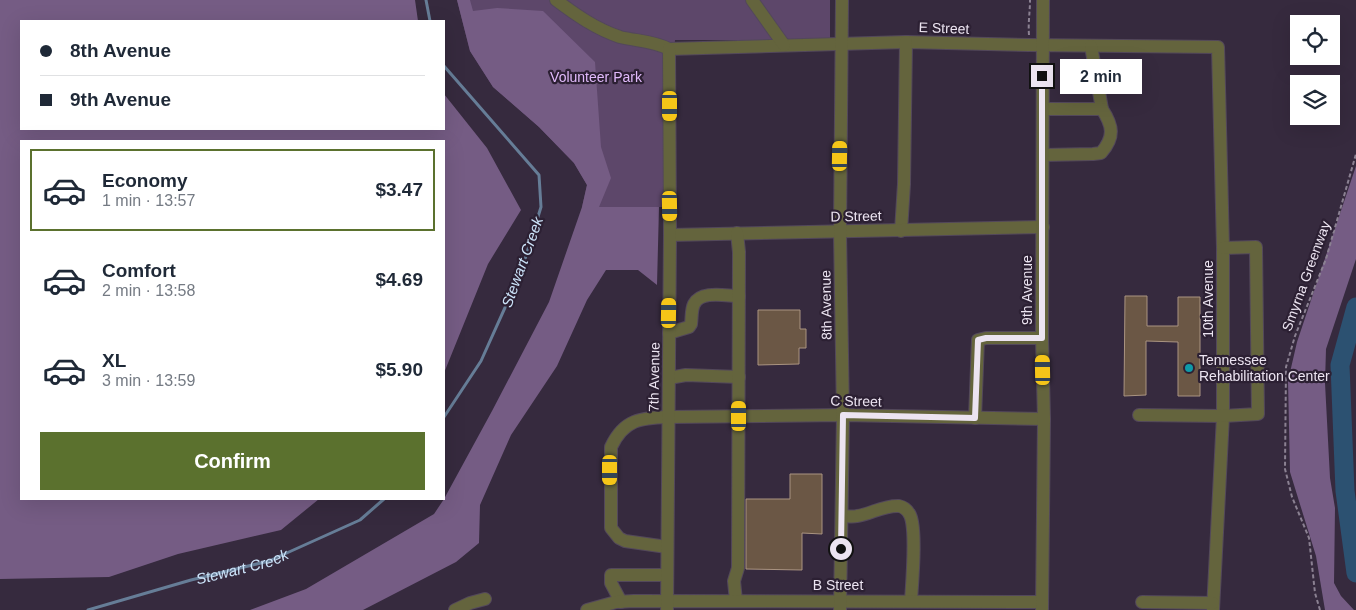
<!DOCTYPE html>
<html lang="en">
<head>
<meta charset="utf-8">
<style>
  :root { --surface:#fff; --page:#f2f2f3; --text:#1f2937; --muted:#747a83; --line:#e0e1e3; --accent:#5b712e }
  body { margin:0; font-family:Helvetica,sans-serif; background:var(--page); color:var(--text); height:100vh; display:flex; flex-direction:column; font-size:19px; white-space:nowrap }
  * { box-sizing:border-box; margin:0 }
  p { font-size:16px; color:var(--muted) }
  .icon { flex:none; width:28px; height:28px; fill:none; stroke:currentColor; stroke-width:2; stroke-linecap:round; stroke-linejoin:round }
  .map { position:relative; flex:1; overflow:hidden }
  .sheet { position:absolute; left:20px; top:140px; width:425px; height:360px; display:flex; flex-direction:column; background:var(--surface); border-radius:0px; box-shadow:0 5px 20px #0002 }
  .sheet>* { flex:none }
  .guide { position:absolute; left:20px; top:20px; width:425px; height:110px; border-radius:0px; box-shadow:0 5px 20px #0002; display:grid; align-content:center; height:110px; padding:0 20px; background:var(--surface) }
  .buttons { position:absolute; left:1290px; top:15px; display:grid; gap:10px }
  .buttons a { display:grid; place-items:center; width:50px; height:50px; border-radius:0px; background:var(--surface); box-shadow:0 5px 20px #0002; font-size:25px }
  .end { position:absolute; width:22px; height:22px; margin:-11px; border:6px solid #ece4f1; background:#111; box-shadow:0 0 0 2px #111 }
  .from { border-radius:50% }
  .bubble { position:absolute; height:35px; border-radius:0px; background:var(--surface); box-shadow:0 5px 20px #0002; font-size:16px; font-weight:800; line-height:35px; text-align:center }
  .car { position:absolute; width:15px; height:30px; margin:-15px -8px; border-radius:6px; box-shadow:0 0 4px 1px #0007; background:linear-gradient(#f5c518 24%,#345 0 40%,#f5c518 0 76%,#345 0 86%,#f5c518 0) }
  .guide b { display:flex; align-items:center; gap:18px; height:48px; font-size:19px }
  .guide b+b { border-top:1px solid var(--line) }
  .guide i { width:12px; height:12px; background:var(--text) }
  ul { padding:9px 0 0; list-style:none }
  li { display:flex; align-items:center; gap:15px; height:82px; margin:0 10px 8px; padding:0 10px; border:2px solid transparent; border-radius:0px }
  li div { flex:1 }
  li b { display:block; font-size:19px }
  li em { font-style:normal; font-weight:800 }
  li.selected { border-color:var(--accent) }
  li>.icon { width:45px; height:45px; stroke-width:1.5 }
  .button { display:flex; gap:10px; margin-top:auto; padding:10px 20px }
  .button a { flex:1; height:58px; border-radius:0px; background:var(--accent); color:#fff; font-size:20px; font-weight:800; line-height:58px; text-align:center }
  .map>svg:first-child { display:block }
  .green { fill:#5d476a }
  .forest { fill:#755c84 }
  .lines { fill:none; stroke-linecap:round; stroke-linejoin:round }
  .stream { stroke:#667d97; stroke-width:3 }
  .river { stroke:#2c5171; stroke-width:19 }
  .building { fill:#6b5745; stroke:#aa9481 }
  .minor-casing { stroke:#53485b; stroke-width:14 }
  .path { stroke:#8b8192; stroke-width:2; stroke-dasharray:4 2.5; stroke-linecap:butt }
  .minor { stroke:#64643d; stroke-width:12 }
  .route { stroke:#ece4f1; stroke-width:6 }
  .culture-dot { fill:#0f9aa8; stroke:#2c2033; stroke-width:2 }
  .labels { text-anchor:middle; dominant-baseline:central; stroke-width:4.5; stroke-linejoin:round; paint-order:stroke }
  .street-label { font-size:14px; fill:#ece4f1; stroke:#2c2033 }
  .park-label { font-size:14px; fill:#e1bafb; stroke:#2c2033 }
  .poi-label { font-size:14px; fill:#ece4f1; stroke:#2c2033; text-anchor:start }
  .water-label { font-size:15px; font-style:italic; fill:#cce3f9; stroke:#2c2033 }
</style>
</head>
<body>
<div class="map">
<svg width="1356" height="610" viewBox="0 0 1356 610">
  <rect width="100%" height="100%" fill="#362a3e"/>
  <path class="green" d="M457 0H830V38L817 40H675L673 66V207H582L587 185 574 163 539 127 493 87 470 51Z"/>
  <g class="forest">
    <path d="M0 0H415L418 21H21V129H444V94L487 148 521 210 488 264 444 373V141H21V499H319L281 530 178 554 109 577 0 579Z"/>
    <path d="M457 0H470L473 11 497 8 543 11 595 62 601 147 611 178 599 207H659L657 285 638 270H606L587 300 557 366 511 435 480 505 479 543 456 562 363 610H250L306 589 434 514 444 499 492 411 549 302 582 207 587 185 574 163 539 127 493 87 470 51Z"/>
    <path d="M1356 166V259L1326 349 1325 383 1330 478 1335 508 1334 583 1341 596 1354 610H1325L1316 556 1290 472 1288 381 1297 342Z"/>
  </g>
  <g class="lines">
    <g class="stream">
      <path d="M426 0 430 21"/>
      <path d="M444 66 539 175 541 207 521 272 481 361 444 417"/>
      <path id="s1" d="M88 610 191 580 269 561 360 520 384 499"/>
    </g>
    <path class="river" d="M1356 307 1340 365 1345 491 1356 573"/>
  </g>
  <g class="building">
    <path d="M1125 296H1147V326H1178V297H1200V396H1178V342L1146 341V395L1124 396Z"/>
    <path d="M758 310H800V329H806V348H799V364L758 365Z"/>
    <path d="M790 474H822V534L802 533V570L746 569V499H790Z"/>
  </g>
  <g class="lines">
    <defs>
      <g id="minor">
        <path d="M556 0C576 15 596 29 620 37 637 41 654 41 669 49L906 42 1029 45 1218 47 1223 248V416L1213 610"/>
        <path d="M752 0 784 45"/>
        <path d="M1091 46 1102 109"/>
        <path d="M1043 109H1102C1113 126 1115 137 1101 153L1093 154 1043 155"/>
        <path d="M901 231 904 184 906 42"/>
        <path d="M670 235 1043 227"/>
        <path d="M669 333 689 327 691 324C692 318 691 310 694 304 701 290 726 296 739 296"/>
        <path d="M669 378 686 375 739 377"/>
        <path d="M1139 415 1223 416 1258 414 1256 247 1223 248"/>
        <path d="M975 418 978 340 986 338H1042"/>
        <path d="M842 516C847 516 853 517 857 516 871 514 884 505 899 506 904 507 908 511 910 515 917 530 912 583 911 601"/>
        <path d="M667 547 625 541 619 538 611 528V447C624 419 641 418 668 417L843 415 1044 419"/>
        <path d="M736 601 734 581 738 568 739 252 737 233"/>
        <path d="M621 602 611 583V575H667"/>
        <path d="M1142 602 1213 603"/>
        <path d="M455 610 470 603 485 599"/>
        <path d="M587 610 616 602 634 601 1042 602"/>
        <path d="M667 610 670 235 669 49"/>
        <path d="M840 610 843 415 840 232 842 0"/>
        <path d="M1042 610 1044 419 1042 338 1043 0"/>
      </g>
    </defs>
    <use href="#minor" class="minor-casing"/>
    <g class="path">
      <path d="M1029 35C1028 22 1030 12 1030 0"/>
      <path d="M1320 610 1315 593 1309 538 1292 497 1285 469 1286 367 1295 336 1326 259 1356 154"/>
    </g>
    <use href="#minor" class="minor"/>
  </g>
  <g class="lines">
    <path class="route" d="M841 549 843 415 975 418 978 340 986 338H1042V76"/>
  </g>
  <circle class="culture-dot" cx="1189" cy="368" r="5"/>
  <g class="labels">
    <g class="street-label">
      <text transform="translate(944 28) rotate(2)">E Street</text>
      <text transform="translate(856 216) rotate(-1)">D Street</text>
      <text transform="translate(1306 276) rotate(-70)">Smyrna Greenway</text>
      <text transform="translate(1027 290) rotate(-90)">9th Avenue</text>
      <text transform="translate(1208 299) rotate(-90)">10th Avenue</text>
      <text transform="translate(826 305) rotate(-91)">8th Avenue</text>
      <text transform="translate(654 377) rotate(-89)">7th Avenue</text>
      <text transform="translate(856 401) rotate(1)">C Street</text>
      <text x="838" y="585">B Street</text>
    </g>
    <g class="park-label">
      <text x="596" y="77">Volunteer Park</text>
    </g>
    <g class="poi-label">
      <text x="1199" y="360">Tennessee<tspan x="1199" dy="16">Rehabilitation Center</tspan></text>
    </g>
    <g class="water-label">
      <text transform="translate(522 262) rotate(-70)">Stewart Creek</text>
      <text stroke="none"><textPath href="#s1" startOffset="160">Stewart Creek</textPath></text>
    </g>
  </g>
</svg>
<div class="buttons">
<a><svg class="icon" aria-label="locate" viewBox="0 0 24 24"><circle cx="12" cy="12" r="6"/><path d="M12 2v4M12 18v4M2 12h4M18 12h4"/></svg></a>
<a><svg class="icon" aria-label="layers" viewBox="0 0 24 24"><path d="M12 4l9 5-9 5-9-5zM3 14l9 5 9-5"/></svg></a>
</div>
<i class="end from" style="left:841px;top:549px"></i>
<i class="end" style="left:1042px;top:76px"></i>
<div class="bubble" style="left:1060px;top:59px;width:82px">2 min</div>
<i class="car" style="left:670px;top:106px;rotate:180deg"></i>
<i class="car" style="left:840px;top:156px;rotate:1deg"></i>
<i class="car" style="left:670px;top:206px;rotate:179deg"></i>
<i class="car" style="left:669px;top:313px;rotate:1deg"></i>
<i class="car" style="left:1043px;top:370px;rotate:359deg"></i>
<i class="car" style="left:739px;top:416px;rotate:0deg"></i>
<i class="car" style="left:610px;top:470px;rotate:180deg"></i>
<div class="guide">
<b><i class="from"></i>8th Avenue</b>
<b><i></i>9th Avenue</b>
</div>
<section class="sheet">
<ul>
<li class="selected"><svg class="icon" aria-label="car" viewBox="0 0 24 24"><path d="M5 17H2v-5l4-1 3-4h7l3 4 3 1v5h-3M9 17h6M6 11h13"/><circle cx="7" cy="17" r="2"/><circle cx="17" cy="17" r="2"/></svg><div><b>Economy</b><p>1 min · 13:57</p></div><em>$3.47</em></li>
<li><svg class="icon" aria-label="car" viewBox="0 0 24 24"><path d="M5 17H2v-5l4-1 3-4h7l3 4 3 1v5h-3M9 17h6M6 11h13"/><circle cx="7" cy="17" r="2"/><circle cx="17" cy="17" r="2"/></svg><div><b>Comfort</b><p>2 min · 13:58</p></div><em>$4.69</em></li>
<li><svg class="icon" aria-label="car" viewBox="0 0 24 24"><path d="M5 17H2v-5l4-1 3-4h7l3 4 3 1v5h-3M9 17h6M6 11h13"/><circle cx="7" cy="17" r="2"/><circle cx="17" cy="17" r="2"/></svg><div><b>XL</b><p>3 min · 13:59</p></div><em>$5.90</em></li>
</ul>
<div class="button"><a>Confirm</a></div>
</section>
</div>
</body>
</html>
